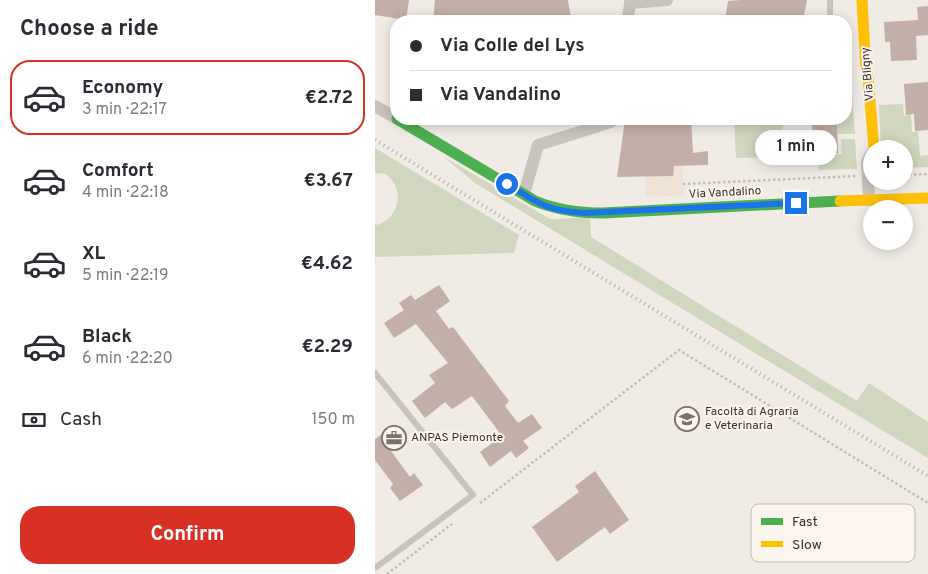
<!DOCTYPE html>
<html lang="en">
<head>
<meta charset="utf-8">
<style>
  :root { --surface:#fff; --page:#f2f2f3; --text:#2b2b33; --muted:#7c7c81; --line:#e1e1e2; --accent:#d93025 }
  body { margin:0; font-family:Overpass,sans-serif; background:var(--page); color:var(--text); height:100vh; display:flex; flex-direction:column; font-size:19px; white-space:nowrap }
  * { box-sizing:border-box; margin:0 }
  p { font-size:16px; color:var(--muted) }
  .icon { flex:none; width:28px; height:28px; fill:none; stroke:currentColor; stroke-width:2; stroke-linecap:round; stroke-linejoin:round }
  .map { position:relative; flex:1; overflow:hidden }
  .panel { display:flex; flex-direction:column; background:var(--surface); width:375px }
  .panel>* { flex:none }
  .banner { position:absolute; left:15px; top:15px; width:462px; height:110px; border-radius:20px; box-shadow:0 2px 12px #0003; display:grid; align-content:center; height:110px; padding:0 20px; background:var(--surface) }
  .fabs { position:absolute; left:488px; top:140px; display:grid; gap:10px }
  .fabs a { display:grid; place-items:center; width:50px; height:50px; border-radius:50%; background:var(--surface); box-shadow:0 2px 12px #0003; font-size:25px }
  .end { position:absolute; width:22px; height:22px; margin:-11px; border:6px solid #1a73e8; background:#fff; box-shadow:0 0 0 2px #fff }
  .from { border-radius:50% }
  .bubble { position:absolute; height:35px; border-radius:18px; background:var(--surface); box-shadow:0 2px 12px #0003; font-size:16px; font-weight:700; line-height:35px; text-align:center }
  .banner b { display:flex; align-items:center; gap:18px; height:48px; font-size:19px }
  .banner b+b { border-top:1px solid var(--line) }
  .banner i { width:12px; height:12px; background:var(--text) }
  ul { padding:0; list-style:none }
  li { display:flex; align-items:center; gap:15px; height:75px; margin:0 10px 8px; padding:0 10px; border:2px solid transparent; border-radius:20px }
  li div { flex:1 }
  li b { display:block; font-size:19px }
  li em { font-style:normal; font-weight:700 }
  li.active { border-color:var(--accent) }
  li>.icon { width:45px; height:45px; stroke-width:1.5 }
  h2 { padding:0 20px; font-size:22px; line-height:60px }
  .pay { display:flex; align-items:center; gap:12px; height:55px; padding:0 20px; font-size:19px }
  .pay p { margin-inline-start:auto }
  .cta { display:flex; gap:10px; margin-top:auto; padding:10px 20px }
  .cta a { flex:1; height:58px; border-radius:20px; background:var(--accent); color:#fff; font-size:20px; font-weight:700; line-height:58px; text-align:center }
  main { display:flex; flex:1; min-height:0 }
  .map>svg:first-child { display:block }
  .green { fill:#d1d6bf }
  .plaza { fill:#eee3d5 }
  .building { fill:#c3afa7 }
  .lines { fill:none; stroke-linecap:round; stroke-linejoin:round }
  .path { stroke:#c2bbb6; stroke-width:2.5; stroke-dasharray:2.5 2.5; stroke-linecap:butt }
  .lane { stroke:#c9c3be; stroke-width:6 }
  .street { stroke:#c9c3be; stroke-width:12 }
  .fast { stroke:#4caf50; stroke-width:11 }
  .slow { stroke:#ffc107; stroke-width:11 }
  .rail { stroke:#b1aca8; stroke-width:4; stroke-dasharray:1 4; stroke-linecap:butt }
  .route { stroke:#1a73e8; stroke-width:6 }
  .labels { text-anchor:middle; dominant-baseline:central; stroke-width:4; stroke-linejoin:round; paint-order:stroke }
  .street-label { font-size:12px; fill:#3b302b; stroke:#fbf5ee }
  .poi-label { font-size:12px; fill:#3b302b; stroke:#fbf5ee; text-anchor:start }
  .key { fill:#fbf5ee; stroke:#c1bab4; stroke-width:1 }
  .key-label { font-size:14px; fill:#3b302b }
</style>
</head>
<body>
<main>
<section class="panel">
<h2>Choose a ride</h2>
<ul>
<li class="active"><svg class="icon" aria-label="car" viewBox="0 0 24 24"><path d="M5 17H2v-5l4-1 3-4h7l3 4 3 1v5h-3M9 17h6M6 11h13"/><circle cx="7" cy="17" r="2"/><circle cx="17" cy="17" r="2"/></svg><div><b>Economy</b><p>3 min · 22:17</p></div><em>€2.72</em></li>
<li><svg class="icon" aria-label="car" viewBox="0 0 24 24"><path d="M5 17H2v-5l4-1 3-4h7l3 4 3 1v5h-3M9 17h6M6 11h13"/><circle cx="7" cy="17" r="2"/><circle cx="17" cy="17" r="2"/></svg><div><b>Comfort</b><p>4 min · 22:18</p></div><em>€3.67</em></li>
<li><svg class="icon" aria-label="car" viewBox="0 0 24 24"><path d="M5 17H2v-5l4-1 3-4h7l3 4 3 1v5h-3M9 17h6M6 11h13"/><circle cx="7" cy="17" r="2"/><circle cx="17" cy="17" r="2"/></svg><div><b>XL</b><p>5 min · 22:19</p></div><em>€4.62</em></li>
<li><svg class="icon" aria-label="car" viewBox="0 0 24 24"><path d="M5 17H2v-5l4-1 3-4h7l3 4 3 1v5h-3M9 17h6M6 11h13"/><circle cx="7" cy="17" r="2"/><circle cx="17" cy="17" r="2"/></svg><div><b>Black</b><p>6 min · 22:20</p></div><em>€2.29</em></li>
</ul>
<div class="pay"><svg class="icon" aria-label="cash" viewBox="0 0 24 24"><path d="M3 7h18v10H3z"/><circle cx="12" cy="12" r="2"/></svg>Cash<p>150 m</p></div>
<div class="cta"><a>Confirm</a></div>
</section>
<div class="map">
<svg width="553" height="574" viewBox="0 0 553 574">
  <rect width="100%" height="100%" fill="#f0ebe5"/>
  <g class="green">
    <path d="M471 99H477L480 134H463L462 119H471Z"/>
    <path d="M528 104 529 116 536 115 537 132H543L545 156 553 155V167L529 168V149H506L504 105Z"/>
    <path d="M359 119H407L409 157 361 158Z"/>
    <path d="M466 139H480L482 169 444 170V156L467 154Z"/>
    <path d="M0 148 144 235 139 253 0 257V225C15 223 26 206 22 191 21 184 16 179 11 174L0 173Z"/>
    <path d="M69 157 175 219H181L215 217 216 237 482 401 494 383 553 422V458L100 183Z"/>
  </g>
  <path class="plaza" d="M299 166H308L309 195 270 197V176Z"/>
  <g class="building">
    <path d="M0 0H34L31 20 0 15Z"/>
    <path d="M60 0H193L196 19H191L192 21H58Z"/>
    <path d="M366 0H432L428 21H350L353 1Z"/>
    <path d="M553 6V35L541 36 542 60 516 61 515 42H510L509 22 543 20 542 7Z"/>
    <path d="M553 82V130L540 131 539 114 531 115 529 84Z"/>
    <path d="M250 119H316L318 153 333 151V165L299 166 298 176 242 177Z"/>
    <path d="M437 119H462L463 153 438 154Z"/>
    <path d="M64 285 75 301 61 311 74 329 78 327 134 401 130 406 143 423 157 414 167 428 148 441 154 448 141 458 136 451 115 467 105 452 127 436 97 396 77 409 70 402 50 418 37 401 60 383 54 375 73 363 41 324 19 338 9 323 29 310 24 303 36 295 40 300Z"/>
    <path d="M19 426 30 441 16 451 35 477 39 473 48 485 25 501 15 488 18 484 0 460V439Z"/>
    <path d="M220 471 254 520 235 534 230 527 182 562 157 527 204 492 200 486Z"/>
  </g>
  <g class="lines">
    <g class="path">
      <path d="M529 175 553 174"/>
      <path d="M308 184 482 176"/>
      <path d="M105 503 304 350 553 503"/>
      <path d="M12 574 77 524"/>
    </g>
    <g class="lane">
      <path d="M455 0V21"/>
      <path d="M0 373 98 495 0 568"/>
    </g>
    <g class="street">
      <path d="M255 3 292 0"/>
      <path d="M252 21 256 0"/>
      <path d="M0 106 21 118"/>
      <path d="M149 194 163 145 236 122 237 119"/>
      <path d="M494 200 492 162 496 154"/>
    </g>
    <path class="fast" d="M22 119 160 201C182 210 204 213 228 213L465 201"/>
    <g class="slow">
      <path d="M487 0 491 70 493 77 499 149"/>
      <path d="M465 201 553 198"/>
    </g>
    <path class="rail" d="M0 140 553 476"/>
  </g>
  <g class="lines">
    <path class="route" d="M132 184C146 192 159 202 174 207 185 211 197 212 209 213L421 203"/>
  </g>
  <defs>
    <symbol id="university-ring" viewBox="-11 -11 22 22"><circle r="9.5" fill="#fbf5ee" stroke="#7a716c" stroke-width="1.5"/><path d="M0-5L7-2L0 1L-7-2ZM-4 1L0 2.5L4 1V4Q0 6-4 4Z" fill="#7a716c"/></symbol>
    <symbol id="office-ring" viewBox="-11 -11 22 22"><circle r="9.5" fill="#fbf5ee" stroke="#7a716c" stroke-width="1.5"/><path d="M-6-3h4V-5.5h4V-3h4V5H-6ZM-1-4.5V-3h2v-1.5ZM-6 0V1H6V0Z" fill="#7a716c"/></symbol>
  </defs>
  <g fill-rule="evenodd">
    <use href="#university-ring" x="298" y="405" width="28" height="28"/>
    <use href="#office-ring" x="5" y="424" width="28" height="28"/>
  </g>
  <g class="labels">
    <g class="street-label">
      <text transform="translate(493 74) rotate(-95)">Via Bligny</text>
      <text transform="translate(350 193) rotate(-3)">Via Vandalino</text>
    </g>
    <g class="poi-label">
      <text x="330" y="412">Facoltà di Agraria<tspan x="330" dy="14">e Veterinaria</tspan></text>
      <text x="36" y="438">ANPAS Piemonte</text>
    </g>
  </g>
  <rect x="376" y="504" width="164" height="58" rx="8" class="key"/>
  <rect x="386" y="518" width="22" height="7" fill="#4caf50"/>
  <rect x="386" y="541" width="22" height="6" fill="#ffc107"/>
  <g class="key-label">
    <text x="417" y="526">Fast</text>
    <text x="417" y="549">Slow</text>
  </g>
</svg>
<div class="fabs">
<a>+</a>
<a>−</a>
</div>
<i class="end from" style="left:132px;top:184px"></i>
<i class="end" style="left:421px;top:203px"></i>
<div class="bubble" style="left:380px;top:130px;width:82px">1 min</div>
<div class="banner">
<b><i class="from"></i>Via Colle del Lys</b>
<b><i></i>Via Vandalino</b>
</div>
</div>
</main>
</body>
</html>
